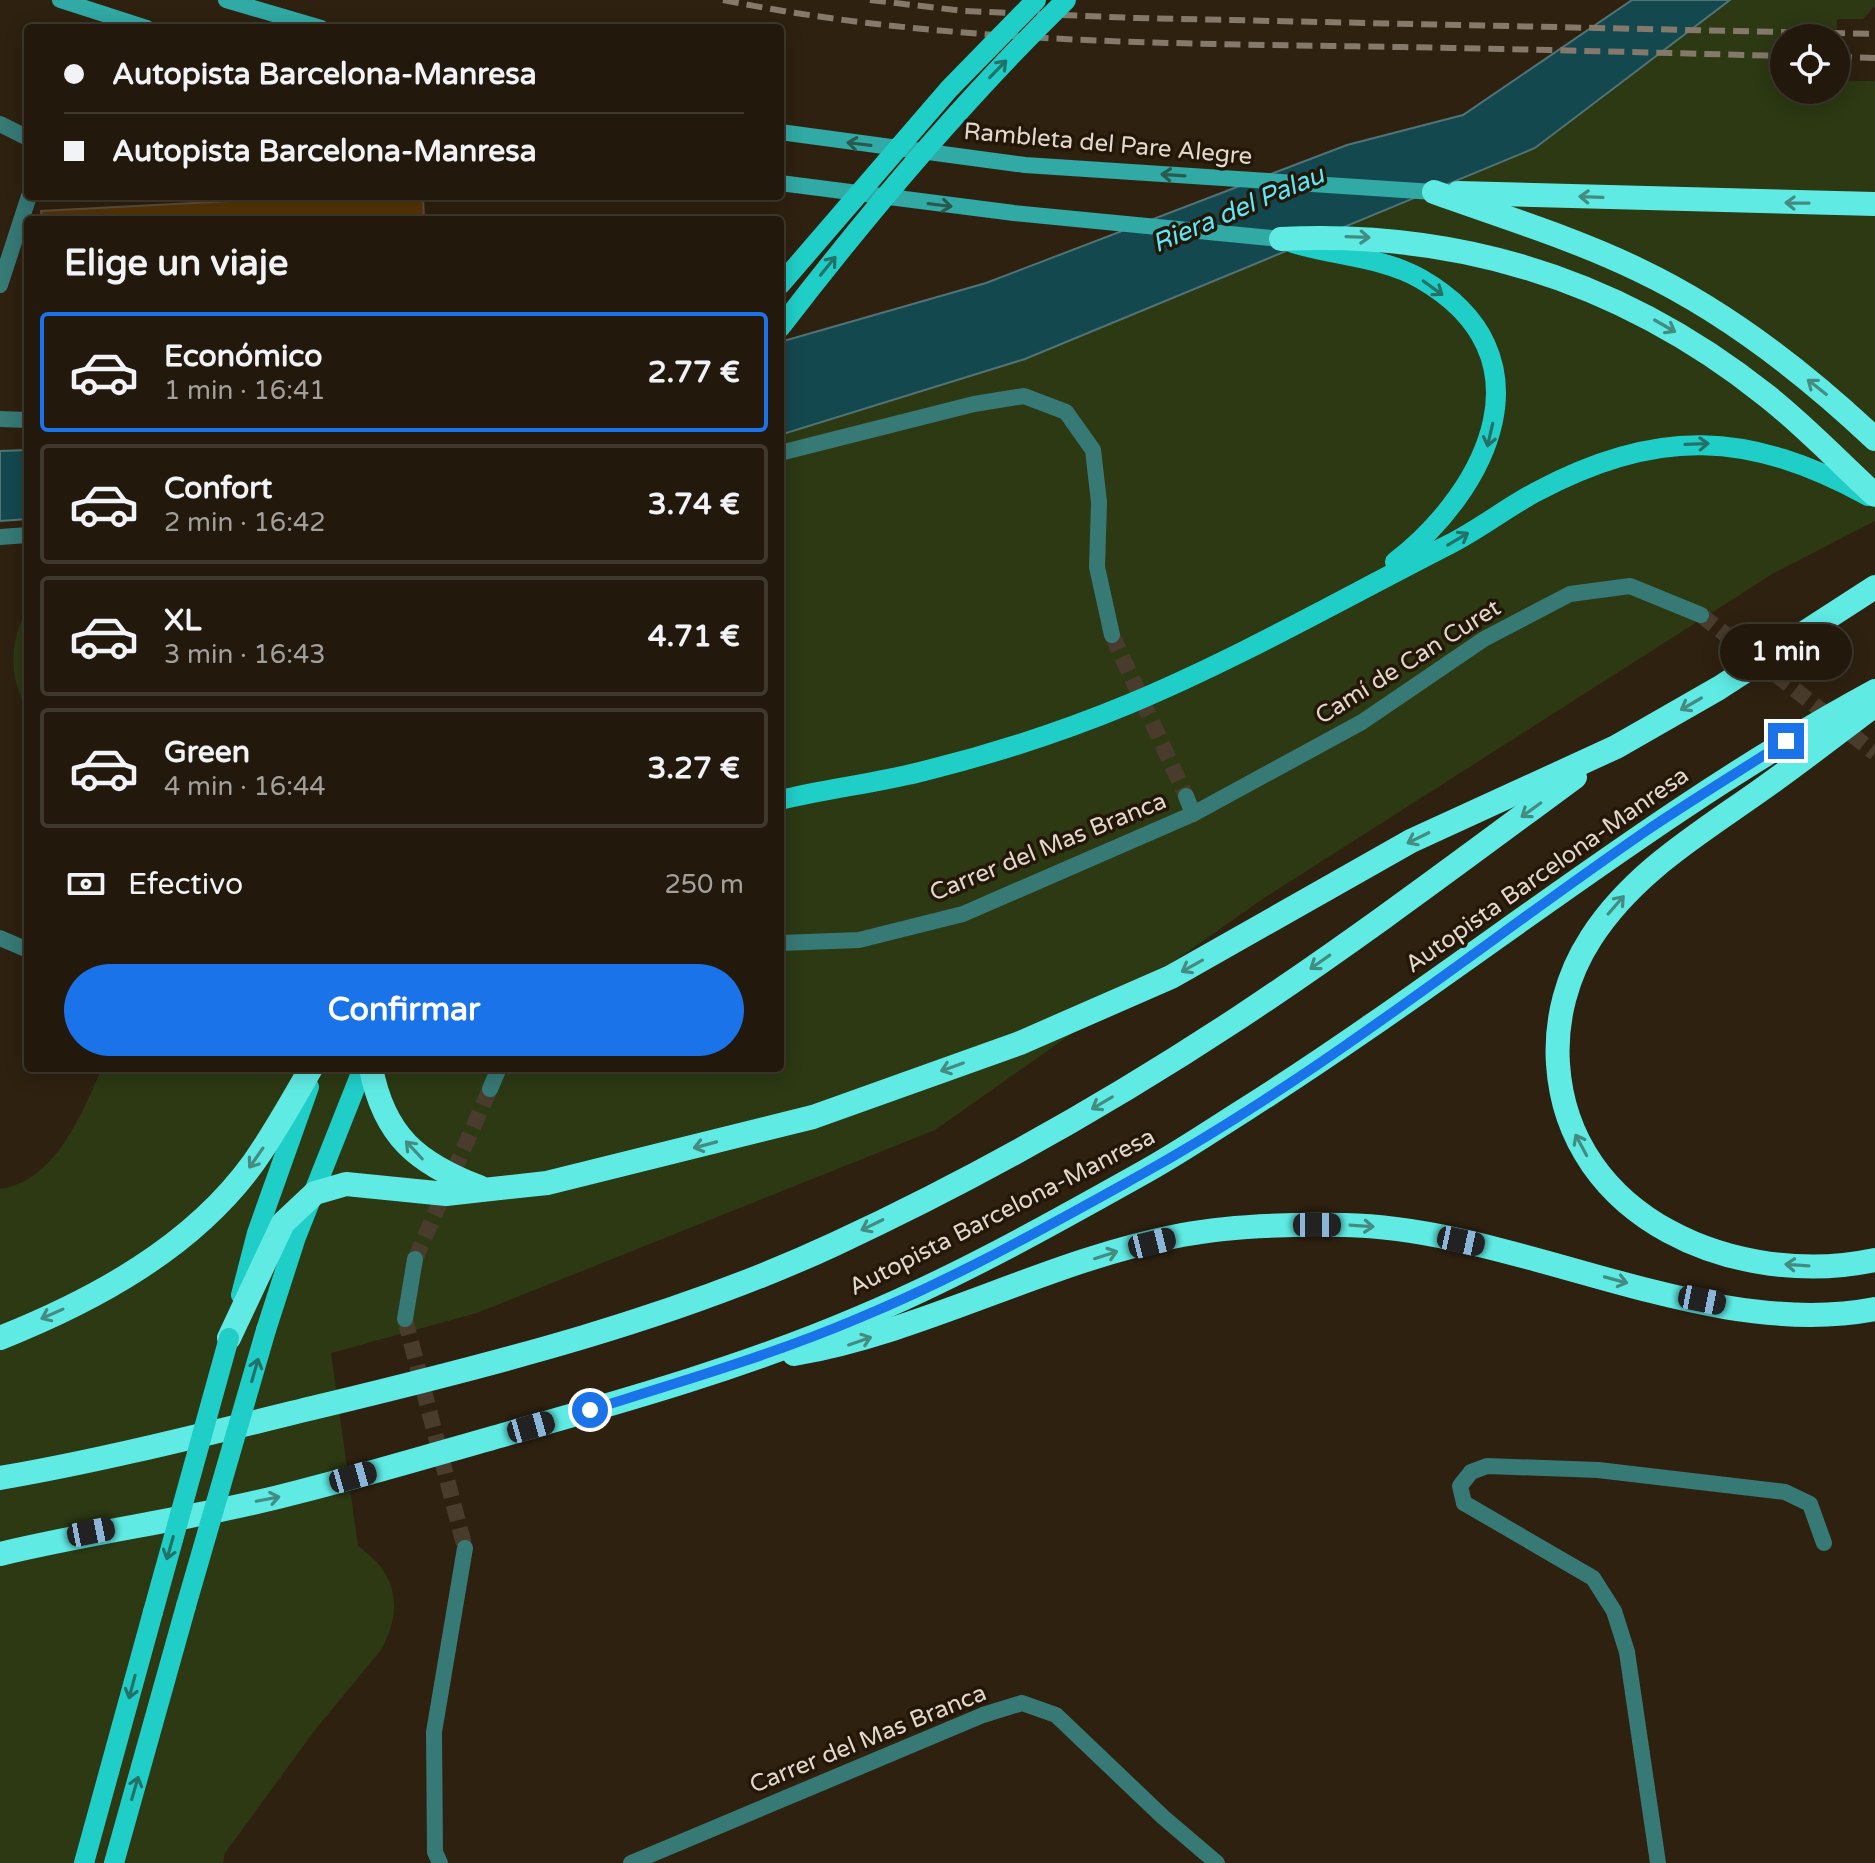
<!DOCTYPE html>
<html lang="es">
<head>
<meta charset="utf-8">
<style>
  :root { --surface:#22190c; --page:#2a2215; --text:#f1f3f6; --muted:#a2a09d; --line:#3f382d; --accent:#1a73e8 }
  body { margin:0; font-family:"Varela Round",sans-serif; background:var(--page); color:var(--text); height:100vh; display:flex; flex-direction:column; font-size:30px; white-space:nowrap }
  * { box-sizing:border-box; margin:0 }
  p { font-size:26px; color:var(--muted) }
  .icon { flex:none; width:44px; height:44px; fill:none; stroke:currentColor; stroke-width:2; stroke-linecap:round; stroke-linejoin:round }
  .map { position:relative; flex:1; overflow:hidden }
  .details { position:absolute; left:24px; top:216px; width:760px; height:856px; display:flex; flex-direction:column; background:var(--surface); border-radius:8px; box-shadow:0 4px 20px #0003,0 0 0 2px var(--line) }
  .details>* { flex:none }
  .banner { position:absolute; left:24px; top:24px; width:760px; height:176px; border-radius:8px; box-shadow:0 4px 20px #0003,0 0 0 2px var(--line); display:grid; align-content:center; height:176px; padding:0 40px; background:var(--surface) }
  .fabs { position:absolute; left:1770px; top:24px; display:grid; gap:16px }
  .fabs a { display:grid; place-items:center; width:80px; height:80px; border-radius:50%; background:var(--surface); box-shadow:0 4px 20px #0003,0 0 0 2px var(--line); font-size:40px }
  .end { position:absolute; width:36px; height:36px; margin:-18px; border:10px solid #1a73e8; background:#fff; box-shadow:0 0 0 4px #fff }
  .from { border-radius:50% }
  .bubble { position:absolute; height:56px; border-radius:28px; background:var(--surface); box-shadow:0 4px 20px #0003,0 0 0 2px var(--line); font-size:26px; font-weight:700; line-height:56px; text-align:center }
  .car { position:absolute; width:24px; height:48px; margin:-24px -12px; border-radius:10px; box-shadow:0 0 6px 2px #0007; background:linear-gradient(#222 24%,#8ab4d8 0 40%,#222 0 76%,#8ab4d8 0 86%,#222 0) }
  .banner b { display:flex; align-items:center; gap:28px; height:76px; font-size:30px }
  .banner b+b { border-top:2px solid var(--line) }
  .banner i { width:20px; height:20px; background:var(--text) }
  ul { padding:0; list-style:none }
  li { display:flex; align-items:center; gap:24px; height:120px; margin:0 16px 12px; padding:0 24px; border:4px solid var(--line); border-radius:8px }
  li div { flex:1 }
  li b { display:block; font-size:30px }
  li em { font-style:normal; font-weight:700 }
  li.on { border-color:var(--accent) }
  li>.icon { width:72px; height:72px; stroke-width:1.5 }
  h2 { padding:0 40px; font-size:36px; line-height:96px }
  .pay { display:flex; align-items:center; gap:20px; height:88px; padding:0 40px; font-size:30px }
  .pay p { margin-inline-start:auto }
  .cta { display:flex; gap:16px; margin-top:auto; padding:16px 40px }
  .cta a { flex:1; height:92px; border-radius:48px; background:var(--accent); color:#fff; font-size:32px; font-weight:700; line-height:92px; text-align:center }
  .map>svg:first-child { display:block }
  .green { fill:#2c3913 }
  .water { fill:#14484f; stroke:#527375; stroke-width:2 }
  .building { fill:#553506; stroke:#5e4f3d; stroke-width:2 }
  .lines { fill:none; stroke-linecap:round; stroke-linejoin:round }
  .street-tunnel { stroke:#493c2c; stroke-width:16; stroke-dasharray:16 8; stroke-linecap:butt }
  .lane { stroke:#367975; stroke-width:16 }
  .street { stroke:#367975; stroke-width:16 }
  .secondary { stroke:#31a9a4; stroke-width:16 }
  .primary { stroke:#20cec8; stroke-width:20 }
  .highway { stroke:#5febe4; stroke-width:24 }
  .rail { stroke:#84796b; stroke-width:6; stroke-dasharray:16 8; stroke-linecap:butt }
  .primary-bridge { stroke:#20cec8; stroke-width:20 }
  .oneway { stroke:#227268 }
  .oneway2 { stroke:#2a594e }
  .oneway3 { stroke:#448c81 }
  .route { stroke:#1a73e8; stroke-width:10 }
  .labels { text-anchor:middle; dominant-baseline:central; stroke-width:7; stroke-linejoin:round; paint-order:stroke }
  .street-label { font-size:24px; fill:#e1d8ce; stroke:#241707 }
  .water-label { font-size:26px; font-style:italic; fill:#5ce8fa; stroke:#241707 }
</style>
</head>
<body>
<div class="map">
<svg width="1875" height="1863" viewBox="0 0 1875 1863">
  <rect width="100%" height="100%" fill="#2e2110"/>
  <g class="green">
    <path d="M1730 0H1875V6L1863 19H1837L1836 57V38H1784V90H1836V81H1875V521L1774 573 1264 898 935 1130 477 1313 331 1353 358 1546C397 1573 404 1608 381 1650L315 1730 225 1853 223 1863H0V1189C56 1181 82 1113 102 1068H780V435L1025 359 1535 148Z"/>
    <path d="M28 609V709C8 680 9 639 28 609Z"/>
  </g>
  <g class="water">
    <path d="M1632 0H1730L1535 148 1025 359 780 435V342L986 283 1347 145 1463 115Z"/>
    <path d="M28 450V519L0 521V451Z"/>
  </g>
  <path class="building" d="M325 196H423L424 220H42L41 211Z"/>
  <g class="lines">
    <g class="street-tunnel">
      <path d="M1701 615 1875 753"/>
      <path d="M1112 635 1186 796"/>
      <path d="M415 1259 490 1089"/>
      <path d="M405 1319 465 1548"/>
    </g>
    <path class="lane" d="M1464 1503 1460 1486 1471 1472 1487 1466 1598 1470 1785 1492 1810 1504 1824 1543"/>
    <g class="street">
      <path d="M0 124 28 138"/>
      <path d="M0 285 29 196"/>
      <path d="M0 419 28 420"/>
      <path d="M780 453 974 404 1024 396 1066 412 1093 450 1099 502 1097 567 1112 635"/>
      <path d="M0 537 28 535"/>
      <path d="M1186 796 1193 814"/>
      <path d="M0 938 28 950"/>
      <path d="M780 943 859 940 963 914 1193 814 1362 722 1484 639 1570 594 1630 586 1701 615"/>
      <path d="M490 1089 499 1068"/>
      <path d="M405 1319 415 1259"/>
      <path d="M1464 1503 1593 1578 1614 1611 1627 1652 1658 1863"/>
      <path d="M440 1863 435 1852 434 1732 465 1548"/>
      <path d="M631 1863 983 1715 1022 1703 1056 1715 1163 1817 1217 1863"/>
    </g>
    <g class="secondary">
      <path d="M60 0 147 28"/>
      <path d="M226 0 321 28"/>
      <path d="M780 132 1025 165 1434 192"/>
      <path d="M780 183 1014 213 1281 239"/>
    </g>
    <g class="primary">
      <path d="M1293 243C1335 256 1383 257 1421 279 1553 355 1489 489 1395 562"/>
      <path d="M780 800C829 788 879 783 928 770 996 753 1064 731 1129 704 1239 658 1342 599 1448 545 1478 530 1506 508 1536 492 1657 427 1749 431 1868 496"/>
      <path d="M241 1295 257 1233 309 1087"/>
      <path d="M266 1330 296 1237 363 1068"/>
      <path d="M84 1863 153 1612"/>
      <path d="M114 1863 186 1606"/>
    </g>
    <g class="highway">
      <path d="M1434 192C1503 217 1573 238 1639 270 1727 312 1804 372 1875 439"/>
      <path d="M1458 193 1875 204"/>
      <path d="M1281 239C1462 230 1625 283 1767 396 1805 426 1839 462 1875 495"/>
      <path d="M1875 705C1836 734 1798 764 1758 792 1697 835 1632 874 1591 938 1567 975 1555 1020 1558 1064 1568 1220 1738 1289 1875 1260"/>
      <path d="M371 1068C384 1136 417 1163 479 1187"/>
      <path d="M0 1338C95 1300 193 1247 254 1162 275 1132 293 1100 311 1068"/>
      <path d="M229 1338 283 1223 315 1193 346 1184 446 1194 547 1183 813 1117 1020 1043 1171 977 1411 841 1616 747 1719 688 1875 587"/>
      <path d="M794 1354C927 1331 1048 1260 1182 1235 1235 1225 1291 1224 1345 1225 1516 1228 1707 1342 1875 1309"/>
      <path d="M0 1478C110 1459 217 1431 325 1405 495 1364 676 1318 835 1244 975 1179 1111 1102 1240 1017 1355 941 1465 858 1575 777"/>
      <path d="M0 1554C99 1530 200 1518 298 1492 369 1474 439 1453 510 1433 627 1400 747 1366 859 1318 955 1278 1048 1226 1139 1175 1176 1155 1211 1131 1246 1109 1459 974 1653 811 1875 691"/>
    </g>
    <g class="rail">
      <path d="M723 0C922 40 1128 43 1331 46 1482 48 1633 52 1784 56"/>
      <path d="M870 0 964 11 1136 18 1875 34"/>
      <path d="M1836 57 1875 58"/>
    </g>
    <g class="primary-bridge">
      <path d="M780 285 949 89 1036 0"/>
      <path d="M780 328C869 212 962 102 1066 0"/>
      <path d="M186 1606 266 1330"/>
      <path d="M153 1612 229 1338"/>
    </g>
  </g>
  <defs><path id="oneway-shaft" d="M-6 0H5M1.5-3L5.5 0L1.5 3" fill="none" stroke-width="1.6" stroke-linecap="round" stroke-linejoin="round" transform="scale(2)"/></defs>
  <g class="oneway">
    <use href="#oneway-shaft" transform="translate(998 69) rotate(-46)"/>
    <use href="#oneway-shaft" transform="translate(828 266) rotate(-51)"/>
    <use href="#oneway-shaft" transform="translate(1433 288) rotate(36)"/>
    <use href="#oneway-shaft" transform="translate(1490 435) rotate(103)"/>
    <use href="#oneway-shaft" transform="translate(1697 444) rotate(-2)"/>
    <use href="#oneway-shaft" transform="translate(1458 539) rotate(-31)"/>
    <use href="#oneway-shaft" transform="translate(255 1370) rotate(-74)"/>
    <use href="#oneway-shaft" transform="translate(170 1548) rotate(106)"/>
    <use href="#oneway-shaft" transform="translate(132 1687) rotate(105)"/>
    <use href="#oneway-shaft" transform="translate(135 1788) rotate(-74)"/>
  </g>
  <g class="oneway2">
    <use href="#oneway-shaft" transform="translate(859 144) rotate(-173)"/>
    <use href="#oneway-shaft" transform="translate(1173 175) rotate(-176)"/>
    <use href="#oneway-shaft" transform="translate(940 205) rotate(7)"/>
  </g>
  <g class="oneway3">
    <use href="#oneway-shaft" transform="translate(1591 197) rotate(-178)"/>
    <use href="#oneway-shaft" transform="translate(1797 203) rotate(-179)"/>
    <use href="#oneway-shaft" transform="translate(1358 237) rotate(2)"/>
    <use href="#oneway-shaft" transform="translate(1665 326) rotate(30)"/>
    <use href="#oneway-shaft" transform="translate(1817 387) rotate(-142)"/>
    <use href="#oneway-shaft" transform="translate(1691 704) rotate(150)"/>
    <use href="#oneway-shaft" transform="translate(1531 810) rotate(144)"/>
    <use href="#oneway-shaft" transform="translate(1418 838) rotate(154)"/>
    <use href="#oneway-shaft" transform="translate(1616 905) rotate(-49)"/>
    <use href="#oneway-shaft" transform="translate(1320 962) rotate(145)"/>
    <use href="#oneway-shaft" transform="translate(1192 966) rotate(151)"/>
    <use href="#oneway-shaft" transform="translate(952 1067) rotate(160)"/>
    <use href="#oneway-shaft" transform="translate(1102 1103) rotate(149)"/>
    <use href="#oneway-shaft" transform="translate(705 1145) rotate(165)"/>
    <use href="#oneway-shaft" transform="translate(1581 1145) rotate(-118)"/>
    <use href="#oneway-shaft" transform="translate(414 1150) rotate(-133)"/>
    <use href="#oneway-shaft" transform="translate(256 1158) rotate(125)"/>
    <use href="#oneway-shaft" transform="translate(872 1225) rotate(154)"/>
    <use href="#oneway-shaft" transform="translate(1362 1226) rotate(4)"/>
    <use href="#oneway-shaft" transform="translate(1106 1255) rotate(-18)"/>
    <use href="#oneway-shaft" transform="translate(1797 1265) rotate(-176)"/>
    <use href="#oneway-shaft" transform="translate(1616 1280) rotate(15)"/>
    <use href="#oneway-shaft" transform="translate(52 1314) rotate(156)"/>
    <use href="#oneway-shaft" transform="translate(860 1341) rotate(-19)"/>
    <use href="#oneway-shaft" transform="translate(268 1499) rotate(-11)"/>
  </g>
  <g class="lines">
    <path class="route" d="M590 1410C680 1382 772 1355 859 1318 956 1278 1050 1225 1142 1174 1320 1075 1479 946 1646 831 1692 800 1740 771 1786 741"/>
  </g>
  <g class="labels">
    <g class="street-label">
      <text transform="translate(1108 144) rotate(5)">Rambleta del Pare Alegre</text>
      <text transform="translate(1408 662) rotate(-32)">Camí de Can Curet</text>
      <text transform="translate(1048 847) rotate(-22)">Carrer del Mas Branca</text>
      <text transform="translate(1547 870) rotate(-35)">Autopista Barcelona-Manresa</text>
      <text transform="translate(1002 1212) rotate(-27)">Autopista Barcelona-Manresa</text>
      <text transform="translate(868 1739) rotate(-22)">Carrer del Mas Branca</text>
    </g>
    <g class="water-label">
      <text transform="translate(1238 209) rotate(-23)">Riera del Palau</text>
    </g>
  </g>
</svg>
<div class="fabs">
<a><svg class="icon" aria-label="locate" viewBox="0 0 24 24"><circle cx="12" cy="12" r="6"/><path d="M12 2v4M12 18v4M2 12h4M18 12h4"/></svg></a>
</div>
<i class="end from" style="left:590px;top:1410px"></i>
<i class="end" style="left:1786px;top:741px"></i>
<div class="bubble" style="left:1720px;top:624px;width:132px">1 min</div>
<i class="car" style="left:1317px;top:1225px;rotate:90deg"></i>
<i class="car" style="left:1461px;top:1241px;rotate:102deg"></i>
<i class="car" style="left:1152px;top:1243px;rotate:76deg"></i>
<i class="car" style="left:1702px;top:1300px;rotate:101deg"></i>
<i class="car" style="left:531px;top:1427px;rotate:74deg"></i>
<i class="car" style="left:353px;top:1477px;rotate:74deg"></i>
<i class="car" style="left:91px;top:1532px;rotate:79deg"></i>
<div class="banner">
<b><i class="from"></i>Autopista Barcelona-Manresa</b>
<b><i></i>Autopista Barcelona-Manresa</b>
</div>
<section class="details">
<h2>Elige un viaje</h2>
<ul>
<li class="on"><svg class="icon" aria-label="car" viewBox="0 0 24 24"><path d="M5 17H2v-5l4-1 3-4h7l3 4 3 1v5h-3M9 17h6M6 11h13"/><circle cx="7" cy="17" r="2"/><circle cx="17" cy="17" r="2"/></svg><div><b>Económico</b><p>1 min · 16:41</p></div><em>2.77 €</em></li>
<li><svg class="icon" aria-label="car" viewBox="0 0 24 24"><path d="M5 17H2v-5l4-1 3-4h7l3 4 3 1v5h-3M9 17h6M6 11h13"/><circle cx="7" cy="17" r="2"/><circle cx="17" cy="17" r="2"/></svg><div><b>Confort</b><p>2 min · 16:42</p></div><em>3.74 €</em></li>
<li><svg class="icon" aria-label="car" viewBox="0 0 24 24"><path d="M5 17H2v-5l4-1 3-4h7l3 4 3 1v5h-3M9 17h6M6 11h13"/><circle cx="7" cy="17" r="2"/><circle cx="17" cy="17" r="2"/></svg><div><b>XL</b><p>3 min · 16:43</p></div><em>4.71 €</em></li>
<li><svg class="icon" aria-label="car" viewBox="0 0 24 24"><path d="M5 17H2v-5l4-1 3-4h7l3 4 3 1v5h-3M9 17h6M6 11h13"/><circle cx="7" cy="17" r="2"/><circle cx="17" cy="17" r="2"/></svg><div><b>Green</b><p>4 min · 16:44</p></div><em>3.27 €</em></li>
</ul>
<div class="pay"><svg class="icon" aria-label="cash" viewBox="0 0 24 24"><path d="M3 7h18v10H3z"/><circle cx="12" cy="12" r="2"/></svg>Efectivo<p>250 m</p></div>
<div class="cta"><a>Confirmar</a></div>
</section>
</div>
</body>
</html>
